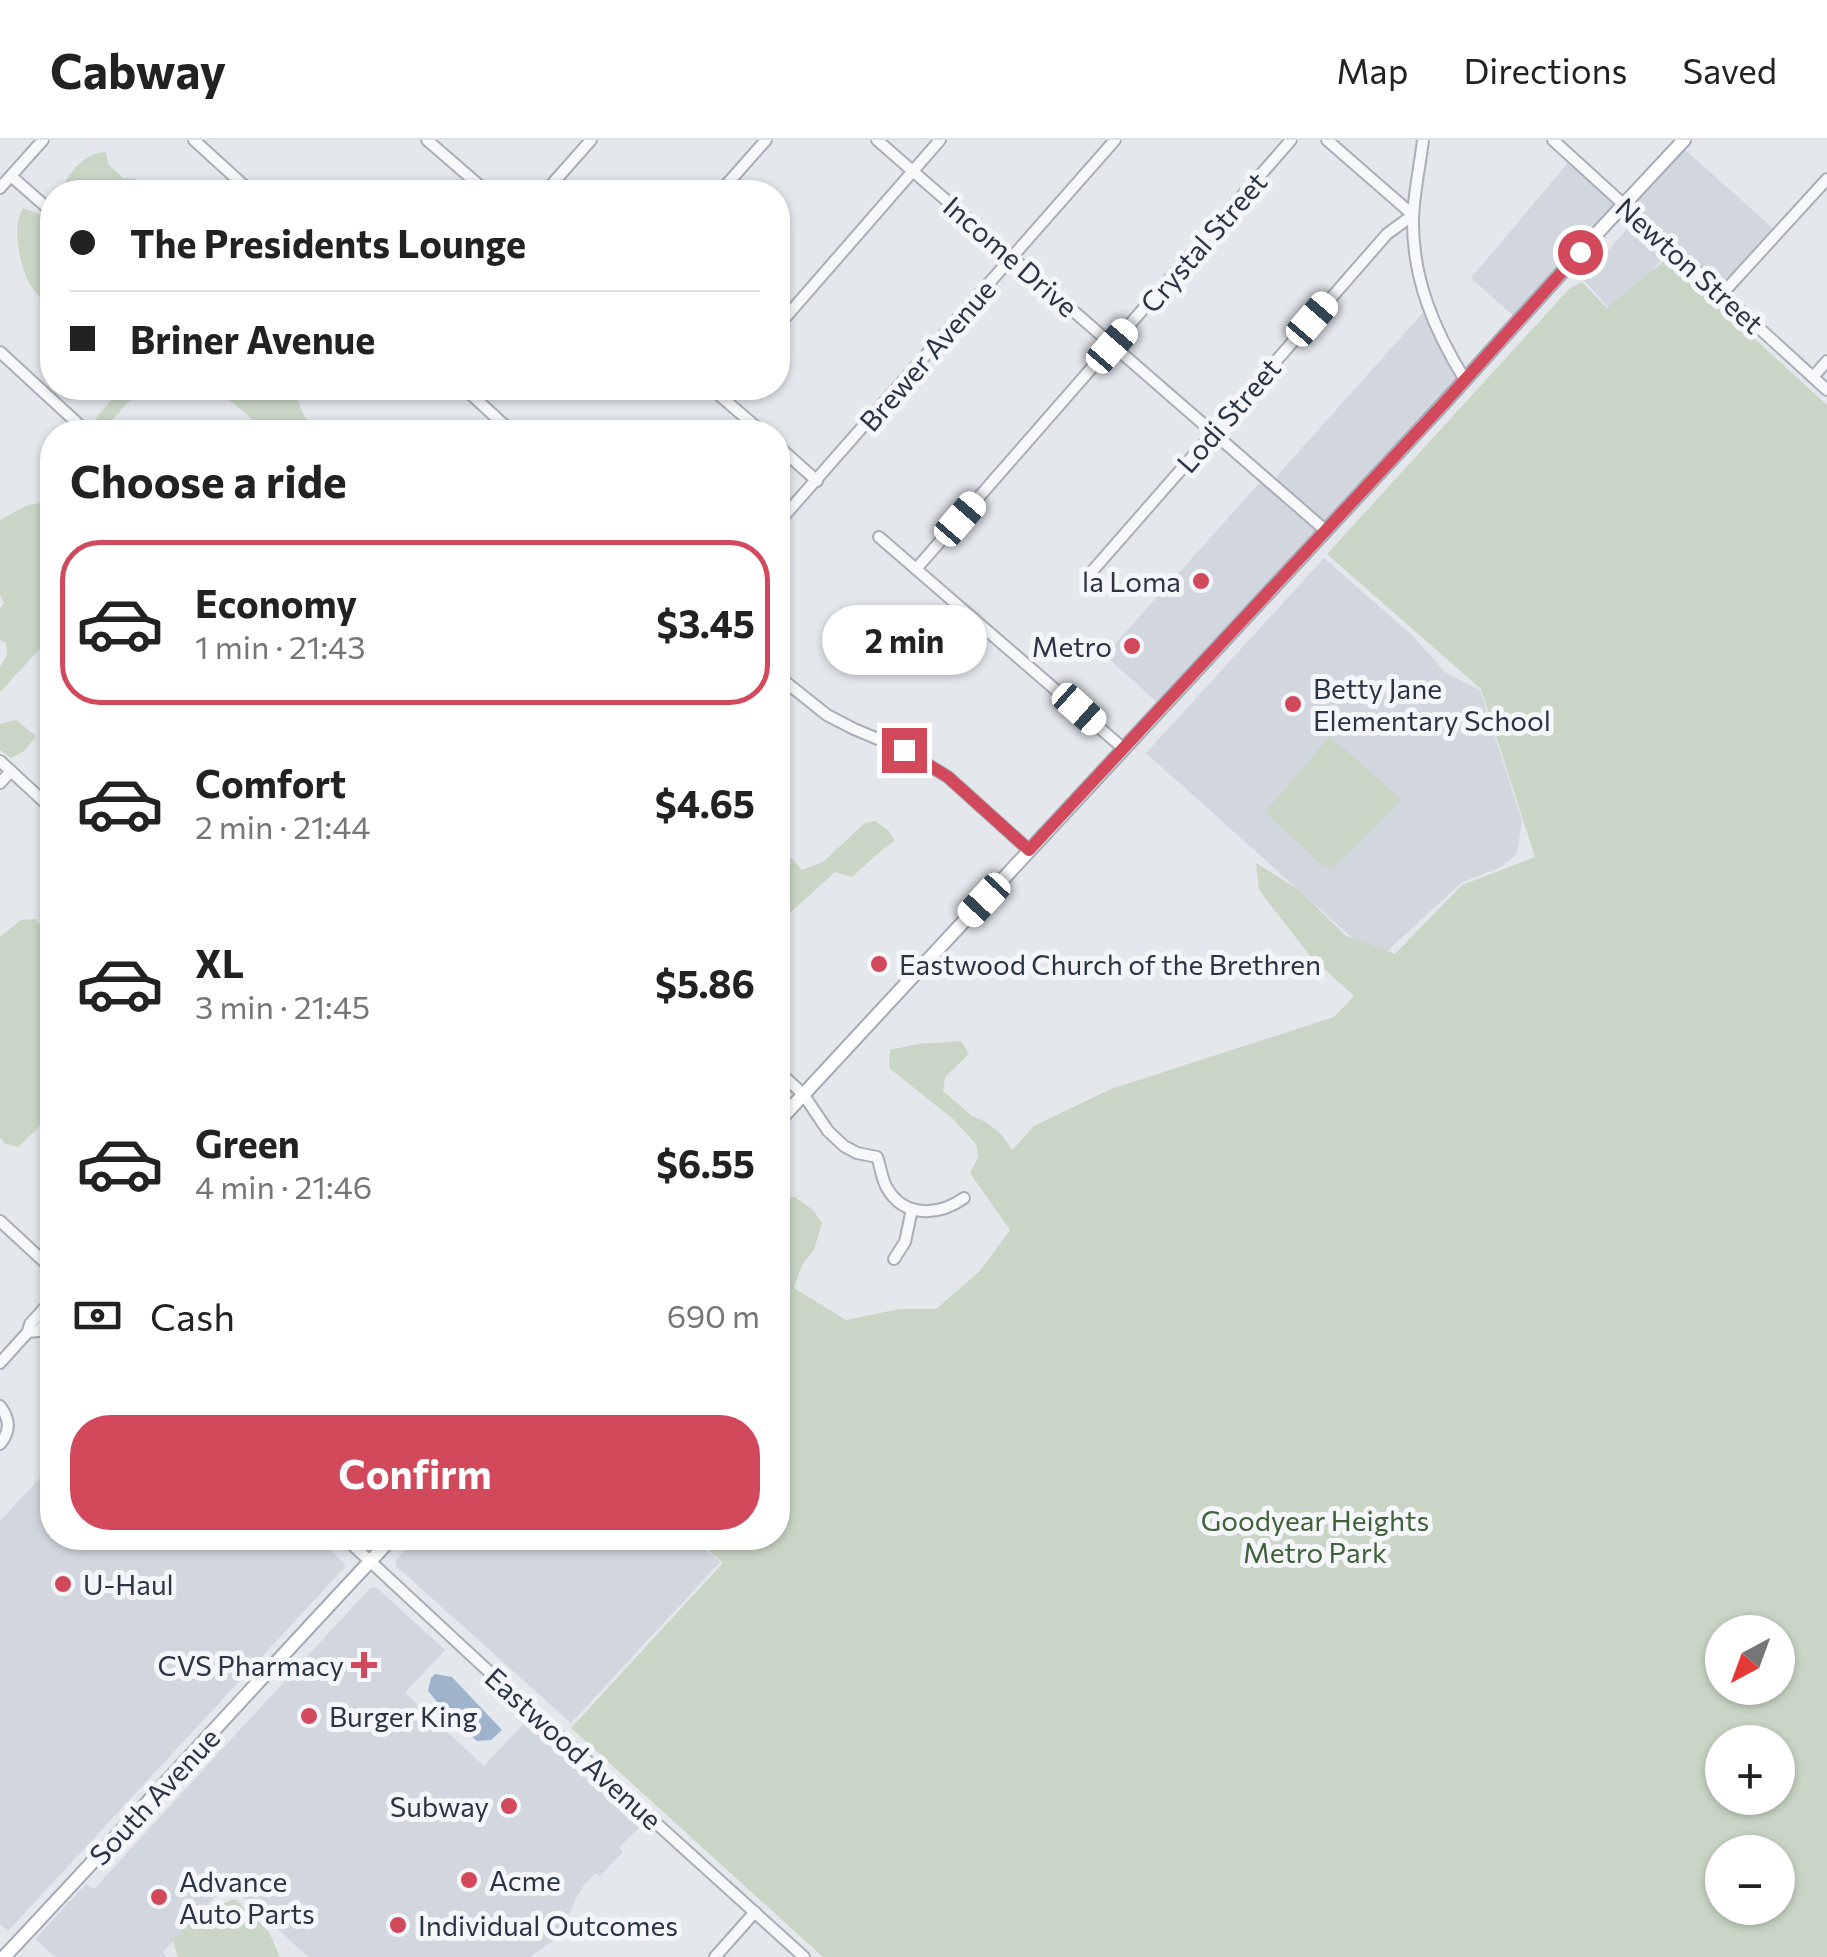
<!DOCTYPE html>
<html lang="en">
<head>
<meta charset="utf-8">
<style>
  :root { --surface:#fff; --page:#f2f2f2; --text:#222; --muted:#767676; --line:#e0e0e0; --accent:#d1495b }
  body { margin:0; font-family:Commissioner,sans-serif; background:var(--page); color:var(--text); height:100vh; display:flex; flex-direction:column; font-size:38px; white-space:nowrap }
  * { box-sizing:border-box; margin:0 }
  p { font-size:32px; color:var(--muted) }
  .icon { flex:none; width:55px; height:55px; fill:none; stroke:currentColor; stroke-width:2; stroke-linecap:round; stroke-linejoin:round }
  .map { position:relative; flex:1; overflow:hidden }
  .drawer { position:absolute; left:40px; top:280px; width:750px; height:1130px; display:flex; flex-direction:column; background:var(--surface); border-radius:40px; box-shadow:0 2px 8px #0004 }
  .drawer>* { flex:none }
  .hud { position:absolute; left:40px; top:40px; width:750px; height:220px; border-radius:40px; box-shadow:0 2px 8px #0004; display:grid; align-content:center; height:220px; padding:0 30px; background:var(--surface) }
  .needle { width:65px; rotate:221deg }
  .buttons { position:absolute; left:1705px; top:1475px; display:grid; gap:20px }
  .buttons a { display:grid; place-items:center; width:90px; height:90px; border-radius:50%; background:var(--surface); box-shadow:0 2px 8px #0004; font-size:50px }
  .end { position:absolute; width:45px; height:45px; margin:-22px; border:12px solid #d1495b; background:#fff; box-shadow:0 0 0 5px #fff }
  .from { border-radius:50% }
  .bubble { position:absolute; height:70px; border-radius:35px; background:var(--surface); box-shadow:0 2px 8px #0004; font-size:32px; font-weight:700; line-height:70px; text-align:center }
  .car { position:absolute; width:30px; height:60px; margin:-30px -15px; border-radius:12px; box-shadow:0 0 8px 2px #0007; background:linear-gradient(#fff 24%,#345 0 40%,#fff 0 76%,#345 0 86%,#fff 0) }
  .hud b { display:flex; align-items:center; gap:35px; height:95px; font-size:38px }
  .hud b+b { border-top:2px solid var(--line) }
  .hud i { width:25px; height:25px; background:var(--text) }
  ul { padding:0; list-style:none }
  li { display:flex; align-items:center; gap:30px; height:165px; margin:0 20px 15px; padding:0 10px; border:5px solid transparent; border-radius:40px }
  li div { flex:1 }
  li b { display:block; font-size:38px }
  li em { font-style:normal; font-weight:700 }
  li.selected { border-color:var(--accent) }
  li>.icon { width:90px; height:90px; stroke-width:1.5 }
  h2 { padding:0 30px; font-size:45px; line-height:120px }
  .pay { display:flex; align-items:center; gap:25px; height:110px; padding:0 30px; font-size:38px }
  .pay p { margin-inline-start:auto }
  .cta { display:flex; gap:20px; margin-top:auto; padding:20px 30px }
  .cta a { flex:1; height:115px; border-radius:40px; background:var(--accent); color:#fff; font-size:40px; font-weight:700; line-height:115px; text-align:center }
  header { display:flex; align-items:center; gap:60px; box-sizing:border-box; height:140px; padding:0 50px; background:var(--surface); border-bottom:2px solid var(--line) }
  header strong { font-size:48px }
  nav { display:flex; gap:55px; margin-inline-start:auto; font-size:35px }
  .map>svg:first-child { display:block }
  .built { fill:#d2d6de }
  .green { fill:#c9d6c5; fill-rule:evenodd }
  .water { fill:#9fb4cc }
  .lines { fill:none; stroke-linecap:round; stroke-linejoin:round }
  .minor-casing { stroke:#a9aeb7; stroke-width:14 }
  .major-casing { stroke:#a3abb8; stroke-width:16 }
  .minor { stroke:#f7f8fa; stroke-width:10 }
  .major { stroke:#fff; stroke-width:12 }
  .route { stroke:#d1495b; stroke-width:12 }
  .poi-dot { fill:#d1495b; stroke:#f4f6f9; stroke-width:4 }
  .labels { text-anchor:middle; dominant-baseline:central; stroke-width:10; stroke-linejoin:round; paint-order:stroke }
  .street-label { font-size:28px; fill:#2b3445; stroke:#f4f6f9 }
  .poi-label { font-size:28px; fill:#2b3445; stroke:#f4f6f9; text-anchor:start }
  .park-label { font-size:28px; fill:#3f6138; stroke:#f4f6f9 }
</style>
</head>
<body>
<header>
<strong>Cabway</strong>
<nav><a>Map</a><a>Directions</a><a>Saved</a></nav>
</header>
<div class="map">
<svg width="1827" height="1817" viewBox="0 0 1827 1817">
  <rect width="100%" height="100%" fill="#e4e7ec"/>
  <g class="built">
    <path d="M1680 5 1778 93 1722 154 1623 64 1519 181 1471 138 1572 18 1623 64Z"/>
    <path d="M1629 89 1637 93 1664 117 1614 174 1583 139 1626 90Z"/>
    <path d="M1428 167 1465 240 1162 567 1105 515 1264 338 1272 344 1277 336Z"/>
    <path d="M1324 418 1415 498 1445 532 1480 550 1522 681 1517 714 1501 727 1461 743 1383 815 1369 813 1146 613Z"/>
    <path d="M52 1325V1398H317L344 1423 345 1427 8 1791 0 1784V1381Z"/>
    <path d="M417 1398H692L720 1422 571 1583 396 1426V1420Z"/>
    <path d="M370 1448H377L445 1510 405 1553 484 1626 525 1582 639 1688 619 1707 623 1712 600 1736 595 1733 584 1745 575 1760 561 1795 530 1817H308L228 1743 163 1812 167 1817H55L35 1799 86 1744 94 1749Z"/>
  </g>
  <g class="green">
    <path d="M106 12 108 24 123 38C139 38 147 42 159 52H60C69 33 83 13 106 12Z"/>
    <path d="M23 68 48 77 52 68V170C44 161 32 150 27 139 19 120 12 85 23 68Z"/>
    <path d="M1669 117 1671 122 1827 265V1817H823L571 1588 723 1423 694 1398H778V1059L795 1057 813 1070 822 1083 814 1110 802 1125 794 1148 846 1180 899 1169H936L980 1131 1010 1090 970 1033 978 1017 976 1004 953 979 889 928 890 910 918 904 961 901 969 914 945 937 943 951 972 976 986 982 1002 995 1012 1010 1034 986 1111 949 1334 877 1354 856 1311 817 1259 750 1256 723 1298 749 1346 796 1395 814 1462 745 1535 717 1481 549 1327 414 1569 149 1582 142 1607 168ZM1722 1492H1778V1548H1722ZM1722 1602H1778V1658H1722ZM1722 1712H1778V1768H1722Z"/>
    <path d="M121 248H141L103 290 92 283Z"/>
    <path d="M216 248H279L281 252H296C302 275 305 284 329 292H267Z"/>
    <path d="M52 361V498H50L0 552V527L7 515 6 503 0 500V468L4 463 0 455V380L28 365Z"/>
    <path d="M16 580 36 596 24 611 11 618 0 610V584Z"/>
    <path d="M1330 596 1402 660 1333 728 1321 724 1265 672Z"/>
    <path d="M875 681 888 690 895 701 884 708 852 737 835 732 791 772 778 759V736L781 741 787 735 779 720 781 714 792 719 802 730 823 722 865 683Z"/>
    <path d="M35 779 52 799V967L36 990 18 1007 4 1003 0 997V797L21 780Z"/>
    <path d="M235 1759 269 1792 280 1817H178L173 1801 199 1773Z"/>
  </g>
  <path class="water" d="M435 1534 452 1537 502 1590 491 1600 477 1601 449 1576 428 1551 431 1538Z"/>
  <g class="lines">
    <defs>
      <g id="minor">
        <path d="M194 0 251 52"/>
        <path d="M427 0 487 52"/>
        <path d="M877 0 1325 390"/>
        <path d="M1423 0C1420 26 1414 52 1413 78 1412 138 1434 190 1465 240"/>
        <path d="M1553 0 1827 250"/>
        <path d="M11 36 52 72"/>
        <path d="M0 48 43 0"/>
        <path d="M545 52 591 0"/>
        <path d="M720 52 766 0"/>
        <path d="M1722 154 1827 39"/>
        <path d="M778 186 940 0"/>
        <path d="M0 212 87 292"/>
        <path d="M1813 237 1827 221"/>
        <path d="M464 248 512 292"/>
        <path d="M711 248 762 292"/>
        <path d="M778 306 817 341"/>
        <path d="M778 383 1115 0"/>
        <path d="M879 397 1124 609"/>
        <path d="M916 429 1291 0"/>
        <path d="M1088 436 1387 94 1413 75 1327 0"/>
        <path d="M778 536 827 575 854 589 904 610 948 637 1029 710"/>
        <path d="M0 621 52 669"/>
        <path d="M0 643 11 631"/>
        <path d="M778 931 803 954 828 991 844 1006 857 1013 877 1017C881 1027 881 1038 887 1048 904 1078 939 1076 964 1058"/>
        <path d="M0 1081 52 1129"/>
        <path d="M894 1119 905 1102 912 1069"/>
        <path d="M28 1192 30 1184 52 1160"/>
        <path d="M0 1223 28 1192 38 1191 52 1176"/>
        <path d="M0 1266C10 1279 11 1291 0 1304"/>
        <path d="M345 1398 499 1541 804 1817"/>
        <path d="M715 1817 755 1772"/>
      </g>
      <g id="major">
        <path d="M778 982 1445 262 1601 89 1684 0"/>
        <path d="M4 1817C135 1678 262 1536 392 1398"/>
      </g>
    </defs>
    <use href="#minor" class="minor-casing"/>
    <use href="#major" class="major-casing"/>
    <use href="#minor" class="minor"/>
    <use href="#major" class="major"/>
  </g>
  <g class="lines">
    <path class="route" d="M904 610 948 637 1029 710 1445 262 1580 112"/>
  </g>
  <g class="poi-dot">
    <circle cx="1201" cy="441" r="10"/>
    <circle cx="1132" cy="506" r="10"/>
    <circle cx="1293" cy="564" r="10"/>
    <circle cx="879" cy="824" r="10"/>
    <circle cx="63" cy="1444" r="10"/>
    <path d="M359 1510h10v10h10v10h-10v10h-10v-10h-10v-10h10z"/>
    <circle cx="309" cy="1576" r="10"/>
    <circle cx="509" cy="1666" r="10"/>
    <circle cx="469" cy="1740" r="10"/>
    <circle cx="159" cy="1757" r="10"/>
    <circle cx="398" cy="1785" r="10"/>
  </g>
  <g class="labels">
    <g class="street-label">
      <text transform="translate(1203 102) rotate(-49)">Crystal Street</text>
      <text transform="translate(1011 116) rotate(41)">Income Drive</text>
      <text transform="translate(1690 125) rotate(42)">Newton Street</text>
      <text transform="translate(927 215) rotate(-49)">Brewer Avenue</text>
      <text transform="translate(1228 275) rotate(-49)">Lodi Street</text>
      <text transform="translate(574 1608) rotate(42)">Eastwood Avenue</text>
      <text transform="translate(154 1656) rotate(-47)">South Avenue</text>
    </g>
    <g class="poi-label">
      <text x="1181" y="441" text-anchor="end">la Loma</text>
      <text x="1112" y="506" text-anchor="end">Metro</text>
      <text x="1313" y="548">Betty Jane<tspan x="1313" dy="32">Elementary School</tspan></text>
      <text x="899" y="824">Eastwood Church of the Brethren</text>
      <text x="83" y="1444">U-Haul</text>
      <text x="344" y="1525" text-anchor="end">CVS Pharmacy</text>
      <text x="329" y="1576">Burger King</text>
      <text x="489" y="1666" text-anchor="end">Subway</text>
      <text x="489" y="1740">Acme</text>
      <text x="179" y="1741">Advance<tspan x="179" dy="32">Auto Parts</tspan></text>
      <text x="418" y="1785">Individual Outcomes</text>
    </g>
    <g class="park-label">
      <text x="1315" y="1380">Goodyear Heights<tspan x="1315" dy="32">Metro Park</tspan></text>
    </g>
  </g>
</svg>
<div class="buttons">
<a><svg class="needle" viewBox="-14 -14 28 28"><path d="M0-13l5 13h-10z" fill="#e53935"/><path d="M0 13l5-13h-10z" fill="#767676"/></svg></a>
<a>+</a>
<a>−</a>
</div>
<i class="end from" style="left:1580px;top:112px"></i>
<i class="end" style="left:904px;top:610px"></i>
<div class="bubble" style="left:822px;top:465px;width:165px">2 min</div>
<i class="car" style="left:1312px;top:179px;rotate:41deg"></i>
<i class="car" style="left:1112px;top:206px;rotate:41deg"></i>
<i class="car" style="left:960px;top:379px;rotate:41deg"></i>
<i class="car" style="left:1079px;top:569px;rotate:132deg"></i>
<i class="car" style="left:984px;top:760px;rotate:223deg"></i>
<div class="hud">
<b><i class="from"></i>The Presidents Lounge</b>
<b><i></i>Briner Avenue</b>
</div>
<section class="drawer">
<h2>Choose a ride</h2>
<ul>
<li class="selected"><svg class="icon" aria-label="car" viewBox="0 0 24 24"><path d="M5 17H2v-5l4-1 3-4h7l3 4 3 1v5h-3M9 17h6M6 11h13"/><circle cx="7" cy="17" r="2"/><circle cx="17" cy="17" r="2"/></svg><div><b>Economy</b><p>1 min · 21:43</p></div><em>$3.45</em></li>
<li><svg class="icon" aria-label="car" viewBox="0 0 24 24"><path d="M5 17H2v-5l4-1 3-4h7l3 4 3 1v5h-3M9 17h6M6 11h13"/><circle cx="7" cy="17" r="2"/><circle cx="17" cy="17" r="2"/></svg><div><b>Comfort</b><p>2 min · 21:44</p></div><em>$4.65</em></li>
<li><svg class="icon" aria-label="car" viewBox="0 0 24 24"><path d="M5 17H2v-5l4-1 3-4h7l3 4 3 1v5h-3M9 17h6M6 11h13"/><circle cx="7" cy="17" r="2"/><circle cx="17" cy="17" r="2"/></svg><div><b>XL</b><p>3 min · 21:45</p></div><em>$5.86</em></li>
<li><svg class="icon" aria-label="car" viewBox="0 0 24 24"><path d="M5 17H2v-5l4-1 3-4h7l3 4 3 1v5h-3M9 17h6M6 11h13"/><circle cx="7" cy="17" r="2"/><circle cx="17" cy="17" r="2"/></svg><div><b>Green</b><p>4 min · 21:46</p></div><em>$6.55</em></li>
</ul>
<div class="pay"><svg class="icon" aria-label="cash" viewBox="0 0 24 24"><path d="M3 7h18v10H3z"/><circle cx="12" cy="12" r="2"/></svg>Cash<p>690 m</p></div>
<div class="cta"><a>Confirm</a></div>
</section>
</div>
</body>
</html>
